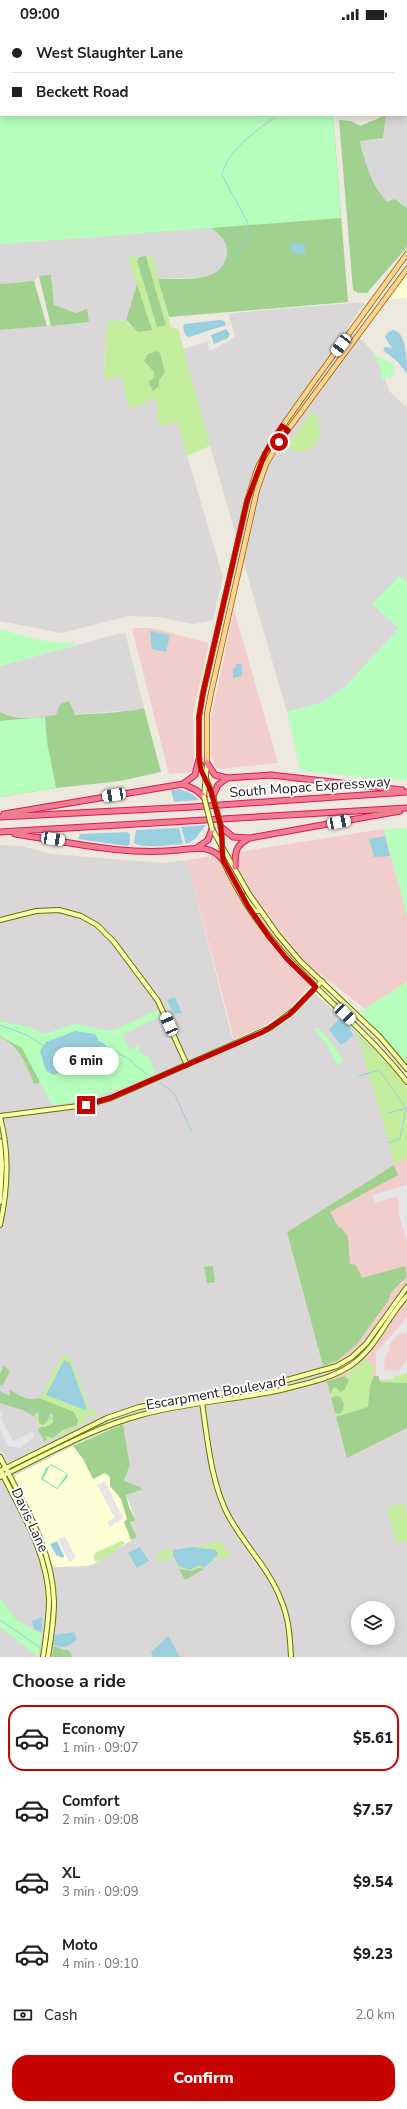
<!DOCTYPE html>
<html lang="en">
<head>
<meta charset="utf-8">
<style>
  :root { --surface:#fff; --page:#f6f6f6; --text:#202124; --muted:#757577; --line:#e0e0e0; --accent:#c50300 }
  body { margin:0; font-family:"Nunito Sans",sans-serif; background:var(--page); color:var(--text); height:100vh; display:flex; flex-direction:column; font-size:15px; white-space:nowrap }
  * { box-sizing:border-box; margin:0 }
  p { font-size:13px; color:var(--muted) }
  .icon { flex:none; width:22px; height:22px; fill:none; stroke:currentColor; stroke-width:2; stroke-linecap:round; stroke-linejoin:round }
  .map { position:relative; height:1629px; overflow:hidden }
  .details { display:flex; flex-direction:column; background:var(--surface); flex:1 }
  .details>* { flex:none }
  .top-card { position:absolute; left:0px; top:0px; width:407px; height:88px; box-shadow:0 2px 10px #0003; display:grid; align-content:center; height:88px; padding:0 12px; background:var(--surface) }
  .controls { position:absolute; left:351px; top:1573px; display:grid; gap:8px }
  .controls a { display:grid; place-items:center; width:44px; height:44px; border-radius:50%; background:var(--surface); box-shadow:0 2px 10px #0003; font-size:20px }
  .end { position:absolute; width:18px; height:18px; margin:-9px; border:5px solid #c50300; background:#fff; box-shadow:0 0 0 2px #fff }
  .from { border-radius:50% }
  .bubble { position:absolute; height:28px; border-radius:14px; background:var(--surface); box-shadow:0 2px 10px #0003; font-size:13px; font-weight:800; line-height:28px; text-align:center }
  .car { position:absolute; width:12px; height:24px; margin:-12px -6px; border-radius:5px; box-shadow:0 0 3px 1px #0007; background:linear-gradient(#fff 24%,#345 0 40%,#fff 0 76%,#345 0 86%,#fff 0) }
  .top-card b { display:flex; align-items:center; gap:14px; height:38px; font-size:15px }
  .top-card b+b { border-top:1px solid var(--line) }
  .top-card i { width:10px; height:10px; background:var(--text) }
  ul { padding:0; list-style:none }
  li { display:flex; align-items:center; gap:12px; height:66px; margin:0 8px 6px; padding:0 4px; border:2px solid transparent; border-radius:16px }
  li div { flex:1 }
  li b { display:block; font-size:15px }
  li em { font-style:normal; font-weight:800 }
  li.on { border-color:var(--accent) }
  li>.icon { width:36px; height:36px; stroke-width:1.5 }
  h2 { padding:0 12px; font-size:18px; line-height:48px }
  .pay { display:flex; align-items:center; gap:10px; height:44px; padding:0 12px; font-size:15px }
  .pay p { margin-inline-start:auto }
  .button { display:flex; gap:8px; margin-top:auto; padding:8px 12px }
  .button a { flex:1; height:46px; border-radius:16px; background:var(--accent); color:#fff; font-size:16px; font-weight:800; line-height:46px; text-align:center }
  .status { display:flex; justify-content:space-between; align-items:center; height:28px; padding:0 20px; background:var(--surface); direction:ltr }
  .status svg { height:11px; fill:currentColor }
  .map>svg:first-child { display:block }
  .residential { fill:#d9d7d7; fill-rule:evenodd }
  .commercial { fill:#f1cdcb }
  .education { fill:#feffd6 }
  .grass { fill:#c4ee9e }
  .forest { fill:#a1d18f }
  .park { fill:#b5febc }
  .pitch { fill:#74e5bb; fill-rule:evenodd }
  .parking { fill:#e6e6e6 }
  .water { fill:#9acfe0 }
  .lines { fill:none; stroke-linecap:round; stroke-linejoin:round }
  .stream { stroke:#9acfe0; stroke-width:1 }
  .secondary-casing { stroke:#647300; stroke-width:6 }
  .primary-casing { stroke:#916300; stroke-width:6 }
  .highway-casing { stroke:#e31457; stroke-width:7 }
  .secondary { stroke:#f9ffab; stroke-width:4 }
  .primary { stroke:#ffd292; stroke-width:4.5 }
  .highway { stroke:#ee7d90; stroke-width:5 }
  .secondary-bridge-casing { stroke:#647300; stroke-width:6; stroke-linecap:butt }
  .secondary-bridge { stroke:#f9ffab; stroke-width:4 }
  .route { stroke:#c50300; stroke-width:5 }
  .labels { text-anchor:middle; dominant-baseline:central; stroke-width:4; stroke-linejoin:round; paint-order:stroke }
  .street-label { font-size:14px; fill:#1a1a1a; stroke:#fff }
</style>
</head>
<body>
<div class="status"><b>09:00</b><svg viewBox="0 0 49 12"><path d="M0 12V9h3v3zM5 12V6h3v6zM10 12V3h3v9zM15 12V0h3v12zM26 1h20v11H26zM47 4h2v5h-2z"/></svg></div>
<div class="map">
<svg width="407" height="1629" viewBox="0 0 407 1629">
  <rect width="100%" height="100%" fill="#ede9de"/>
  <g class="residential">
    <path d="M407 74V180L399 173 387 174 381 166 367 141 360 113 383 110 386 87H406Z"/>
    <path d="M211 200 220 206 228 221 227 232 220 243 209 249 136 252 137 256 126 292 107 293 104 336 121 348 144 376 147 372 155 371 158 377 156 382 177 394 223 549 213 592 193 596 159 589 128 588 61 605 0 593V302L89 294 76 285 54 277 39 248 34 253 0 256V216Z"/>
    <path d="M365 274 347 300 364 314 375 326 390 364 407 380V554L399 548V600L345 659 323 674 287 684 182 321 207 314 209 322H212L231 312 235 308 229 287 234 285Z"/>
    <path d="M125 604 144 680 125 684 116 683 0 693V638Z"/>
    <path d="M0 817 22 818 51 826 163 835 187 832 232 1009 240 1018 264 1008 277 1000 295 987 315 966 354 1002 361 1019 393 1128 394 1137 287 1204 347 1430 407 1400V1629H0ZM358 1580H388V1610H358Z"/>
  </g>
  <g class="commercial">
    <path d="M234 582 278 735 220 741 215 738 211 726V691Z"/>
    <path d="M137 600H152L209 615 193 685 194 740 193 744 169 746 132 601Z"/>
    <path d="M384 801 407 888V954L365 981 320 946 288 982 259 1001 234 1011 187 832Z"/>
    <path d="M407 1129V1400L347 1430 287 1204Z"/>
  </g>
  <g class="education">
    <path d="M407 246V270L389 271Z"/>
    <path d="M123 1396 130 1437 124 1453 141 1459V1462L126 1467 136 1492 130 1496 137 1509 117 1521 104 1531 89 1538 55 1539 53 1538 40 1501 14 1450 16 1447 83 1413Z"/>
  </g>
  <g class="grass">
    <path d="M152 227 171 299 178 301 210 418 187 428 177 394 160 399 156 384 158 377 155 371H150L143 377 129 380 121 348 106 352 104 345 107 293 126 292 128 297 151 302 128 229H139L137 233 166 297 146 228Z"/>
    <path d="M312 384 319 390C316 396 320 399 320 405 319 417 305 426 294 423L287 418Z"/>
    <path d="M354 1002C364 1013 405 1051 407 1061 407 1078 407 1111 407 1129L394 1137 393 1128 361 1019Z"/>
    <path d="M66 1327 72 1333 90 1383 95 1381 98 1389 91 1390 89 1384 86 1385V1394L47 1413 45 1408 77 1397 75 1385 39 1370 43 1366 56 1338 57 1339 61 1330Z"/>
    <path d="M366 1331 374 1340 368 1379 336 1389 335 1385H338L344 1375 338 1368 331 1370C328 1360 340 1354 347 1349L345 1348Z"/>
    <path d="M407 1345V1355L382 1354 379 1351 393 1352V1349Z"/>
    <path d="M38 1384 39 1395 44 1397 51 1384 54 1389 53 1395 45 1399H40L34 1386Z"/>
    <path d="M404 1475 407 1486V1513L398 1516 396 1514 387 1480Z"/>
    <path d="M121 1513 125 1514 124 1516 103 1532 96 1534 93 1529 95 1525Z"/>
    <path d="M220 1513 230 1527 224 1531 218 1529C203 1544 196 1541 179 1541L174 1530 168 1528 170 1531 165 1534 166 1531H162L157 1534 155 1529 162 1522 185 1521Z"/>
  </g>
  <g class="forest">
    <path d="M333 0H407V62L406 1Z"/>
    <path d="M333 87 348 274 169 289 158 251C182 250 225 257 227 224 228 214 219 205 211 200L144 205Z"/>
    <path d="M386 87 383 110 360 113C365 136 371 155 387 174L395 171 407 180V219L367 265H358L353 262 339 92 351 93 360 98Z"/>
    <path d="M146 228 166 297 157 299 137 233 139 229Z"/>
    <path d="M51 247 54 277 76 285 87 281 89 294 51 298 39 248Z"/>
    <path d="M34 253 47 298 0 302V256Z"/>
    <path d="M137 256 152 302 138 304 126 292Z"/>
    <path d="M157 323 160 325 165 344 159 352V358L153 363 148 354 154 350V344L144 333 148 326Z"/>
    <path d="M69 673 75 687C98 685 122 685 144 680L161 744 120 753 56 760 0 769V684C15 693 39 690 56 687L60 676Z"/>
    <path d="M0 993 29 999 41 1050 39 1055 34 1056C28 1039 18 1016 0 1009Z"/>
    <path d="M394 1137 398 1147 330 1184 337 1197 343 1202 348 1209 350 1236 356 1237 362 1250 405 1238 407 1249 392 1263 388 1273 357 1316 337 1333 323 1338 287 1204Z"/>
    <path d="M213 1238 215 1254 207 1255 204 1239Z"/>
    <path d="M4 1337 10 1344 2 1358 0 1356V1346Z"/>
    <path d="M345 1348 349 1352 345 1361 341 1364 334 1359 330 1366 327 1353Z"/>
    <path d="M374 1348H379L380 1354H382L407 1355V1400L347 1430 336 1389 368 1379 370 1358Z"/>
    <path d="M10 1362 22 1369 30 1371 39 1370 74 1384 78 1392 77 1397 63 1402 53 1410 45 1408 47 1412 44 1413 38 1402 40 1399H45L53 1395V1387L50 1385 48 1392 43 1397 39 1395 38 1384 34 1386 35 1389 23 1382 0 1375V1363L9 1368Z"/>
    <path d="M336 1368 340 1369 344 1375 343 1382 339 1386 335 1385 331 1370Z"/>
    <path d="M123 1396 130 1437 124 1453 141 1459V1462L126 1467 129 1479 136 1492 130 1495 137 1509 131 1512 124 1494 127 1491 121 1471 110 1458V1449L105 1445 93 1451 83 1431 73 1418Z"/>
    <path d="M198 1540 204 1541 185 1552 179 1541 192 1543Z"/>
    <path d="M54 1618 64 1622H68L73 1629H52Z"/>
  </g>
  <g class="park">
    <path d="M0 0H347L1 1V87H333L341 190 0 216Z"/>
    <path d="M373 326 393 336 394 347 382 352 379 336Z"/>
    <path d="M399 548 407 554V752L378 751 301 743 287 684 323 674 345 659 399 601 372 576Z"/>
    <path d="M0 601C25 608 48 617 74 614L75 617 0 638Z"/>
    <path d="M45 689 47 714 56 760 0 769V693Z"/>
    <path d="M407 800V888L384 801Z"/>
    <path d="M407 954V1035L360 984Z"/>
    <path d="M157 982 160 989 122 1006 130 1022 140 1016 139 1024 143 1027 148 1028 156 1046C120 1061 91 1073 52 1077L22 1020 0 1008V993L29 999 45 1006 74 996 112 1003Z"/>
    <path d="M318 999 333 1016 344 1034 337 1037 328 1018 314 1001Z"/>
    <path d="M0 1570 16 1591 42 1607 38 1629 0 1599Z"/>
  </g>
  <path class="pitch" d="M51 1436 68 1446 67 1450 57 1461 41 1451 46 1440ZM50 1437 67 1446 57 1460 43 1451Z"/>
  <g class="parking">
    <path d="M407 1157V1214L399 1186 398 1168 375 1175 372 1167Z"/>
    <path d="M407 1289V1306L405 1304 402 1306 400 1305 391 1314 388 1320 390 1322 385 1328 384 1342 399 1343 407 1331V1345L393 1349V1352L379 1351V1348H376V1325Z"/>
    <path d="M0 1382 3 1388 1 1390 13 1413 32 1404 34 1409 20 1420 8 1418 0 1401Z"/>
    <path d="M105 1453 123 1490 117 1495 114 1494 115 1496 110 1499 107 1494 114 1490 115 1487H113L97 1457Z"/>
    <path d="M65 1508 76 1530 69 1534 58 1512Z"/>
  </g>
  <g class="water">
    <path d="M291 215 305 216V226L291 225Z"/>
    <path d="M220 292 224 293 226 297 189 309 185 307 183 298 185 296Z"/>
    <path d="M226 301 230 306 228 310 214 316 211 307Z"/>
    <path d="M393 302C407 304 407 333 407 346L398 334 383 322 385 319 392 320 385 309 387 305Z"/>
    <path d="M150 603 170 607 166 624 152 621Z"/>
    <path d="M236 636H242V648L233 650V641L236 639Z"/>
    <path d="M180 761 192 766 199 772 174 774 171 762Z"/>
    <path d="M206 797 195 811 186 816 181 799Z"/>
    <path d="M179 800 183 816C173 817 141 821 134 815L136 802Z"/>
    <path d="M127 804 130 806V816L128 818 78 811 80 806Z"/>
    <path d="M385 808 390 828 374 829 369 811Z"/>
    <path d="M175 969 182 985 174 986 167 972Z"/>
    <path d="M340 990 349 998 353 1008 341 1017 329 1002Z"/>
    <path d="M75 1003 95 1006 99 1013 105 1016V1021L92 1027 85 1028 74 1021H66L57 1029 60 1041 59 1045 54 1047 46 1043 40 1023 46 1014Z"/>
    <path d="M64 1332 70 1335 86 1378 85 1382 46 1367Z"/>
    <path d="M57 1513 64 1528 63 1530 56 1527 50 1516Z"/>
    <path d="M140 1519 149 1533 137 1540 128 1525Z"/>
    <path d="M192 1519 216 1522 218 1526 212 1533 203 1540 200 1537 190 1542 179 1538 173 1528V1522Z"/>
    <path d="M42 1589V1604L34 1601 32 1593Z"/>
    <path d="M74 1604 77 1611C65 1620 67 1620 53 1617L55 1607Z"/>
    <path d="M168 1608 180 1629H153L151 1624Z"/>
  </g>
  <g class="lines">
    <g class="stream">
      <path d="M406 31 407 29"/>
      <path d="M232 232 246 209 248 195 222 147C228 121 257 102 278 87"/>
      <path d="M342 991 373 1022"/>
      <path d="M0 997 29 1008 44 1018"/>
      <path d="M105 1018 129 1031 147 1047"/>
      <path d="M359 1048 379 1042 406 1080 400 1111 388 1115"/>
      <path d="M160 1055 174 1065 192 1104"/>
      <path d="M388 1085 407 1080"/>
      <path d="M0 1366 63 1396"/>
      <path d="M0 1592 39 1619"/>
      <path d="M52 1628 53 1629"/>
    </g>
    <defs>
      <g id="secondary">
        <path d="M199 733 213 768"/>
        <path d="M204 769 207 736"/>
        <path d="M221 799C223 809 220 822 223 832 227 842 233 853 238 862 280 939 354 986 407 1054"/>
        <path d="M212 801 249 866 278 907 301 934 380 1009 407 1041"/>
        <path d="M244 868 255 883H260"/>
        <path d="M0 892 36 883 59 882 81 888 97 897 114 914 158 973 187 1037"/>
        <path d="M0 1088 86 1077 111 1070 270 1000 294 982 322 953"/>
        <path d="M0 1089C10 1125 8 1160 0 1197"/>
        <path d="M0 1113 2 1137 0 1174"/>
        <path d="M201 1368C207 1405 210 1453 228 1487 244 1517 269 1540 281 1572 289 1590 290 1610 291 1629"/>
        <path d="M0 1429C23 1475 53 1521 54 1574 54 1593 51 1611 48 1629"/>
        <path d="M0 1443 107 1390 139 1379 269 1357 337 1338 352 1329 366 1316 407 1259"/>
        <path d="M2 1445C22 1486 47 1524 49 1571 49 1591 46 1610 43 1629"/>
        <path d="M0 1449C46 1427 92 1400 141 1387 188 1374 237 1372 285 1361 307 1355 330 1351 350 1338 377 1320 386 1290 407 1268"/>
      </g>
      <g id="primary">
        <path d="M199 731V689L203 665 247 473 258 439 274 410 313 355 407 226"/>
        <path d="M207 735V686L211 665 257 462 266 436 279 414 407 241"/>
      </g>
      <g id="highway">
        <path d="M207 735 215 747 227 750 271 747 402 762"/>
        <path d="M183 756 196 762 204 769"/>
        <path d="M213 768 218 757 227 750"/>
        <path d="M4 786 183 756 195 747 199 731"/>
        <path d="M0 789 192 779 407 764"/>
        <path d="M221 799 233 809 250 810 400 783"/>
        <path d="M0 804 407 780"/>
        <path d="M15 806C69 814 124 828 179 822 197 820 211 817 223 832"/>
        <path d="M198 819 208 812 212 801"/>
        <path d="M235 839C235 826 235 817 248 811"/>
      </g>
    </defs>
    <use href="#secondary" class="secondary-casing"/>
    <use href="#primary" class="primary-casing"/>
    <use href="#highway" class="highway-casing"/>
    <use href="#secondary" class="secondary"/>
    <use href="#primary" class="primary"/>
    <use href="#highway" class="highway"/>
    <defs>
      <g id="secondary-bridge">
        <path d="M213 768 221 799"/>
        <path d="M204 769 212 801"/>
      </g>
    </defs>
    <use href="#secondary-bridge" class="secondary-bridge-casing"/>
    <use href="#secondary-bridge" class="secondary-bridge"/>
  </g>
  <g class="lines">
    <path class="route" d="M86 1077 110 1070 263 1004 289 987 316 959 287 931 269 909 248 878 223 832 221 799 211 763 201 742 199 731V689L203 665 247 473 265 425 282 398 288 402 279 414"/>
  </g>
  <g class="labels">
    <g class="street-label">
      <text transform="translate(310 759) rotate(-4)">South Mopac Expressway</text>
      <text transform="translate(216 1365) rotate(-10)">Escarpment Boulevard</text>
      <text transform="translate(30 1492) rotate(65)">Davis Lane</text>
    </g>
  </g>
</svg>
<div class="controls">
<a><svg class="icon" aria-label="layers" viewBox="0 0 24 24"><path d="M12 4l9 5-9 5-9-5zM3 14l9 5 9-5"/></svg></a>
</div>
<i class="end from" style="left:279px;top:414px"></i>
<i class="end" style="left:86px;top:1077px"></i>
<div class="bubble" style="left:53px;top:1019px;width:66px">6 min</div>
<i class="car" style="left:341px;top:317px;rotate:217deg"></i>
<i class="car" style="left:114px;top:767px;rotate:261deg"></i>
<i class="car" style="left:339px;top:794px;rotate:79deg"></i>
<i class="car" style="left:53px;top:811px;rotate:99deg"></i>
<i class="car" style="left:345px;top:986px;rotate:134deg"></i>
<i class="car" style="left:169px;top:996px;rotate:337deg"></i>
<div class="top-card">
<b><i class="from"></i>West Slaughter Lane</b>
<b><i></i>Beckett Road</b>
</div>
</div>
<section class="details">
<h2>Choose a ride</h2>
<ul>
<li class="on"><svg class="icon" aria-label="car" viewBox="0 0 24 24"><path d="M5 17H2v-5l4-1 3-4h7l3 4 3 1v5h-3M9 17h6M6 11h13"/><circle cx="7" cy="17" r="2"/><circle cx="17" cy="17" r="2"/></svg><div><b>Economy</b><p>1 min · 09:07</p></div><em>$5.61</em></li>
<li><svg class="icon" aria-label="car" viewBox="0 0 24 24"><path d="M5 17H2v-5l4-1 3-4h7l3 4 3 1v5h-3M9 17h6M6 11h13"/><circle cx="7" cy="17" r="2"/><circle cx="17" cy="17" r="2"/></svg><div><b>Comfort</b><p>2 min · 09:08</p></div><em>$7.57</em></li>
<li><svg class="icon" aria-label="car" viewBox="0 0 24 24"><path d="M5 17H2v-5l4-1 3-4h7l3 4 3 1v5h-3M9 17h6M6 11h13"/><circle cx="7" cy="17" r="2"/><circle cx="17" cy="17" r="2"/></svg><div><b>XL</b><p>3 min · 09:09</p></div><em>$9.54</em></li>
<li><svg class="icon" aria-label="car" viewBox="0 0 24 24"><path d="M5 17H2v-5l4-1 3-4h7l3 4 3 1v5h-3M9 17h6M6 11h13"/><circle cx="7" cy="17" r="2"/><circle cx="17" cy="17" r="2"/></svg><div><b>Moto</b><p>4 min · 09:10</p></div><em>$9.23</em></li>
</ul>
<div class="pay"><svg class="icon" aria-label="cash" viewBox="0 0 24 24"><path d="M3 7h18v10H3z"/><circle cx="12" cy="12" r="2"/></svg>Cash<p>2.0 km</p></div>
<div class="button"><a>Confirm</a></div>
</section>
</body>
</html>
